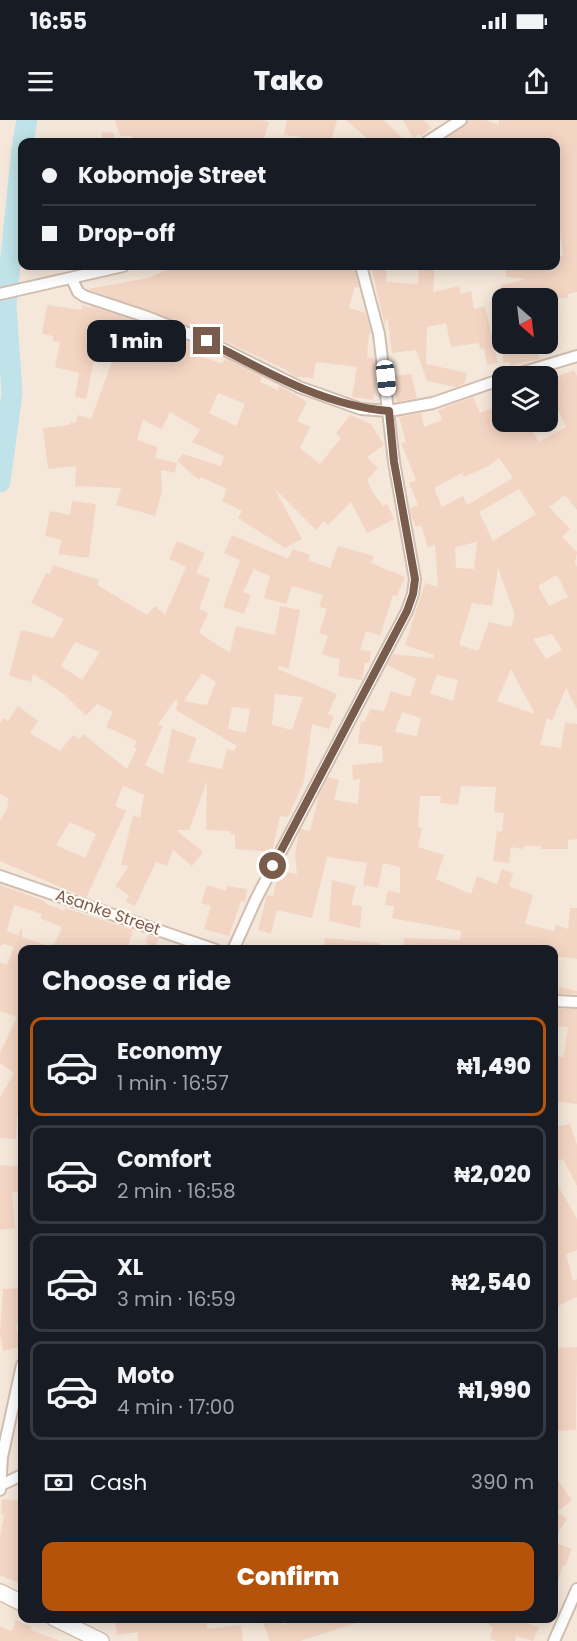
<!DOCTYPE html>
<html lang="en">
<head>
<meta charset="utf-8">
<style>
  :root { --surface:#171b24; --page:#20242c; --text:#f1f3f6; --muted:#9ea1a6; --line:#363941; --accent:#b45309 }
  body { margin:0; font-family:Poppins,sans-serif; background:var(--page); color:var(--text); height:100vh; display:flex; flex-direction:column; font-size:22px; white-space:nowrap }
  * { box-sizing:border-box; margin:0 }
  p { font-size:20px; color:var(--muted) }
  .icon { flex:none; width:33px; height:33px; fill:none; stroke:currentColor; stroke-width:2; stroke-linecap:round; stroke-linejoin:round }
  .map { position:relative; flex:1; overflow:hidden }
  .sheet { position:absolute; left:18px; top:825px; width:540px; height:678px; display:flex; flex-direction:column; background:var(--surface); border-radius:12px; box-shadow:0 3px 15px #0003 }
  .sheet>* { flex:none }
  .banner { position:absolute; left:18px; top:18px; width:542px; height:132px; border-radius:12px; box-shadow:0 3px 15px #0003; display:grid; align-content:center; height:132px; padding:0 24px; background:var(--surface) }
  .needle { width:39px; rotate:152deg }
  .fabs { position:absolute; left:492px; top:168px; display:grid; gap:12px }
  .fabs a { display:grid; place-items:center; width:66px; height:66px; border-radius:12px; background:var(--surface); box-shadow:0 3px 15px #0003; font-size:30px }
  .end { position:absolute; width:27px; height:27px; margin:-14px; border:8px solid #7a5c4d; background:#fff; box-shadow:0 0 0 3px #fff }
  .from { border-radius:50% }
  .bubble { position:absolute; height:42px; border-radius:12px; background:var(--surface); box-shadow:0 3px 15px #0003; font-size:20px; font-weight:800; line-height:42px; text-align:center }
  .car { position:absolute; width:18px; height:36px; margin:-18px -9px; border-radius:8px; box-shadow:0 0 4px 2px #0007; background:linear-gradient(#fff 24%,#345 0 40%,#fff 0 76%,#345 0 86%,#fff 0) }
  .banner b { display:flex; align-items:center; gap:21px; height:57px; font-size:22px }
  .banner b+b { border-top:2px solid var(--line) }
  .banner i { width:15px; height:15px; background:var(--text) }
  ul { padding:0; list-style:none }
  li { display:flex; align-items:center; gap:18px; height:99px; margin:0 12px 9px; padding:0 12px; border:3px solid var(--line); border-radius:12px }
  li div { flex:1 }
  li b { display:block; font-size:22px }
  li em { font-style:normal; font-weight:800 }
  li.on { border-color:var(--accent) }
  li>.icon { width:54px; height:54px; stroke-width:1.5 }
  h2 { padding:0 24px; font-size:27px; line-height:72px }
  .pay { display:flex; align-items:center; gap:15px; height:66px; padding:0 24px; font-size:22px }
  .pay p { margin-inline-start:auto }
  .action { display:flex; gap:12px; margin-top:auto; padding:12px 24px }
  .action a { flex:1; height:69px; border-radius:12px; background:var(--accent); color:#fff; font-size:24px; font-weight:800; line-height:69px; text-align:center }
  .status { display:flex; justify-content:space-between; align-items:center; height:42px; padding:0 30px; background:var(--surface); direction:ltr }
  .status svg { height:16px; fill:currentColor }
  header { display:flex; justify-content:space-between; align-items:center; height:78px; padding:0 24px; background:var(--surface); font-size:27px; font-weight:800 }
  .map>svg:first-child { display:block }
  .residential { fill:#f5e8da; fill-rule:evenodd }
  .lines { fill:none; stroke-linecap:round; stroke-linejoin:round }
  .river { stroke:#bfe3e8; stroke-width:21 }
  .building { fill:#f3d5c3; fill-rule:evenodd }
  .minor-casing { stroke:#d1beb0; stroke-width:14 }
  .secondary-casing { stroke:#d6c0b0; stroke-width:18 }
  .minor { stroke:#fff; stroke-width:10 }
  .secondary { stroke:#fff; stroke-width:15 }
  .route { stroke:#7a5c4d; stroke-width:8 }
  .labels { text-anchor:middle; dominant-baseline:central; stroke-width:4.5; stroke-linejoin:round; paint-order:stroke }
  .street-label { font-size:16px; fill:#7a5c4d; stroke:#fffaf3 }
</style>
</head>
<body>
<div class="status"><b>16:55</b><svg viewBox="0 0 49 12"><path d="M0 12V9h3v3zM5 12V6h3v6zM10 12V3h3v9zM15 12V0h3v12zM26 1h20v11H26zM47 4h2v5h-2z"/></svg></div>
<header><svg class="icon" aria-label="menu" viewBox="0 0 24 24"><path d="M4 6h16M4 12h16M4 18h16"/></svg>Tako<svg class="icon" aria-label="share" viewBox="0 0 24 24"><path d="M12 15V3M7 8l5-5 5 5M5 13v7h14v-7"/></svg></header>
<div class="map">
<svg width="577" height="1521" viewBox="0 0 577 1521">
  <rect width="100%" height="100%" fill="#fdf6ec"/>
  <path class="residential" d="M0 0H577V1521H0ZM22 22H555V146H22ZM502 178H548V224H502ZM502 256H548V302H502ZM22 830H554V1498H22Z"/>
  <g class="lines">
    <g class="river">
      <path d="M23 22 27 0"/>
      <path d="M0 362 12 273 6 185 22 29"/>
    </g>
  </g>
  <g class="building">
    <path d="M115 0H261L269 2 263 22H195L181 20V22L151 20V22H131L132 16H120Z"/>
    <path d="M287 0H337L331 22H299L301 17 284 15Z"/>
    <path d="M346 0H384L406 22H371Z"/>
    <path d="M403 0H424L431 8 421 16 419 14 413 18Z"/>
    <path d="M469 0H486L499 5V0H577V172L568 174V178L501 179V165L527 159 506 157V146H555V136H563L555 80V22H440L465 6Z"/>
    <path d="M102 12 114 13 113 22H102Z"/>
    <path d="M175 146H179L181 150 209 146H243L268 150V146H354L359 168 355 167 349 188 366 193 371 213H369L367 238H374L376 263 373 280 352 277 357 247 316 242 313 258 295 257 286 250 210 214 88 169 148 158Z"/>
    <path d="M371 146H387L386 162 418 164 419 146H435L433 172 459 166 461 174 471 171 474 189 485 186 498 243 487 245 484 228 480 229 479 223 451 227 446 203 427 207 426 244 467 253 464 264 456 267 427 261 416 230 392 233 388 199H386L385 206Z"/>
    <path d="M47 185 81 190 83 185 91 188 90 186 144 204 199 226 195 234 222 244 225 238 262 257 260 262 278 270 279 266 289 271 307 282 297 301 310 307 300 328 320 344 341 318 336 313 350 295 371 304 384 325 367 337 378 348 367 360 373 373 383 386 387 384 394 399 367 413 351 382 328 405 324 401 316 410 274 368 302 419 285 428 238 398 242 391 222 381 227 369 201 357 199 360 177 341 183 334 221 346 224 336 192 322 200 310 170 292 162 309 143 300 137 320 158 327 155 338 177 343 175 353 161 350 162 372 155 396 116 385 121 368 75 366 76 346 48 349 43 308 70 305 71 302 75 303 78 295 91 299 118 225 99 217 86 279 75 277 79 253 55 247 60 222 53 221V216L42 214ZM218 273 245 284 236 306 209 293Z"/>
    <path d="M516 224H536L540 239 510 245V242L503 243V226Z"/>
    <path d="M574 250 577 256V390L565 375 549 387 570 409 562 417 577 432 575 443 577 447V589L566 568 552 601 547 598 540 625 561 628 565 603 577 604V719L568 720V729H541V726H524L523 729 511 727 509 743 493 741 497 711 502 712 504 693 494 692 496 667 461 666 458 685 440 683 441 676H420L418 707 422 708 418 727 444 735 436 759 471 774 477 756 497 764 502 749 513 753 509 766 533 775 525 804 554 811 556 805 568 809 570 788H577V839L554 836V830H403L404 818 460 820 461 811 392 798 394 786 385 785 388 771 400 773V747L383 743 378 768 363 765 367 743 327 737 312 798 277 790 271 814 258 810 267 775 273 776 279 751 297 754 295 735 298 716 301 709 310 711 319 675 328 657 339 660 334 680 358 684 360 659 353 660 352 645 383 642 382 626 358 623 361 601 364 602 371 589 384 591 391 571 410 577 416 559 387 545 393 534 433 538 434 535 405 525 425 463 438 467 435 425 428 427 421 405 416 407 412 398 410 388 418 385 409 363 416 360 401 323 406 322 399 297 421 293 424 307 442 300 438 290 473 277 480 293 502 284V302H526L539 322 566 307 559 292 548 296V260ZM499 338 513 358 467 385 463 376 442 387 434 368 462 353 464 357 487 347ZM519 369 536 394 493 421 479 392ZM477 422 474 449 456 448 455 427ZM498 448 515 495 511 507 489 502 478 531 459 525 472 483 492 486ZM557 455 568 477 549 486 538 466ZM552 514 562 530 546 539 533 519ZM511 549 535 594 497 581ZM437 555 458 560 453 581 430 573ZM402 592 421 598 417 616 395 612Z"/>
    <path d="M411 254 417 278 396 282 394 256Z"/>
    <path d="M72 381 96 384 89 438 58 434 62 420 45 416 50 391 70 395Z"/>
    <path d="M232 415 288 439 293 429 310 435 308 440 330 448 338 426 374 436 371 443 405 457 397 476 393 475 380 516 366 511 360 530 371 531 369 543H365L362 560 338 556 340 540 322 534 328 516 319 513 327 489 319 487 323 475 292 466 286 484 264 478 270 456 254 449 243 472 251 475 244 494 223 487 240 440 224 433Z"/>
    <path d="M177 421 205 433 196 453 210 459 199 489 208 493 199 513 230 533 236 506 275 515 280 486 300 490 289 548 279 546 278 549 337 574 328 594 334 596 329 609 312 604 304 661 288 697 280 696 272 732 235 729V714H230L231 711 206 710 207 661 189 710H176L203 732 192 746 173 730 167 746 156 742 135 786 126 782 129 775 115 766 129 746 121 745 133 695 140 698 144 675 123 666 115 686 126 691 86 778 0 741V701L9 685H7L9 679 0 674V603L3 598 8 601 18 586 38 601 30 613 60 631 73 615 79 619 83 614 127 649 137 628 134 627 137 621 106 607 113 592 97 584 86 596 64 574 33 554 31 562 9 556 21 510 53 518 64 499 31 483 46 453 50 454 53 445 99 460 97 465 147 495 155 486 165 495 186 447 169 439ZM75 522 100 532 82 560 61 546ZM202 553 216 562 207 585 184 581ZM275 574 303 577 292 610 272 605ZM175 580 178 581 176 590 237 626 234 631 227 629 222 649 188 642 197 618 172 609 163 654 145 645 163 606 158 604ZM232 587 250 589 246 613 228 609ZM70 702 96 714 85 738 56 725Z"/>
    <path d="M332 760 356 766 351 785 362 786 360 808 329 801Z"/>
    <path d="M0 765 45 781V783L64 791 65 788 133 810 127 830H59L53 827 62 807 40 798 42 794 14 785 7 811 18 815 22 807V817L55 828 22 830V997L17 995 16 1019 0 1018V978L14 953 0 943V933L17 897 0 891V842L7 845 14 827 4 824 0 826Z"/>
    <path d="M207 765 226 771 227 766 247 769 245 782 241 781 229 816 204 809 211 786 201 783Z"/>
    <path d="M148 815 159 818 155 827 145 822Z"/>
    <path d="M325 818 379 823 378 830H324Z"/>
    <path d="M559 867 577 871V874H558Z"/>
    <path d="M557 889H577V984L554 981V935L563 938 568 907 555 906Z"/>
    <path d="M570 1004 577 1025V1066L563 1039 554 1042V1007Z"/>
    <path d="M0 1045 22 1047V1072H12L15 1108 0 1110Z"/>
    <path d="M554 1059 577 1099V1130L566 1134 573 1161 577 1159V1177L554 1188Z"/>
    <path d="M22 1168V1205L16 1204 20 1227 3 1231 0 1214 3 1169Z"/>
    <path d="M577 1227 576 1310 554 1311V1228Z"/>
    <path d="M554 1355 572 1380 557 1392 567 1399 554 1418Z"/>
    <path d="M2 1379 22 1381V1454L18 1463 0 1455V1418L4 1395 1 1394Z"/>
    <path d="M554 1422 572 1429 565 1446 563 1445 556 1467H554Z"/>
    <path d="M114 1498H207V1509L241 1505 243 1521H138V1512L117 1515Z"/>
    <path d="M261 1498H282L283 1505 302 1498 306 1503 321 1498H361L362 1501 300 1521H270Z"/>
    <path d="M478 1498H524L523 1501 539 1508 533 1521 516 1516 515 1521H497L490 1519 493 1507Z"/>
    <path d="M16 1500 32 1507 31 1510 60 1521H0V1506L12 1511Z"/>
  </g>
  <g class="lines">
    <defs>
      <g id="minor">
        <path d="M427 22 461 0"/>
        <path d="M72 159 78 172 84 176 147 197 207 221 299 267 361 289 389 291 433 283 502 259"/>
        <path d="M0 174 123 146"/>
        <path d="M511 256 577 236"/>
        <path d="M0 756 216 830"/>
        <path d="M233 830 256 779 407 491 413 474 415 459 394 342 379 214 361 146"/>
        <path d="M554 881 577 882"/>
        <path d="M1 1365 22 1355"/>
        <path d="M0 1370 2 1337 22 1245"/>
        <path d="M554 1521 577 1469"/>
      </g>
      <g id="secondary">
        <path d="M0 1472 22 1483"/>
        <path d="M54 1498 101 1521"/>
      </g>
    </defs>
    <use href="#minor" class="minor-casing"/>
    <use href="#secondary" class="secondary-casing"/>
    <use href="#minor" class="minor"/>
    <use href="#secondary" class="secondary"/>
  </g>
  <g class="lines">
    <path class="route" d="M207 221C265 251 324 286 389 291L394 342 415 459 413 474 407 491 273 746"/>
  </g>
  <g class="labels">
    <g class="street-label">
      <text transform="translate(108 792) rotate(19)">Asanke Street</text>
    </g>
  </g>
</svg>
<div class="fabs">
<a><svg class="needle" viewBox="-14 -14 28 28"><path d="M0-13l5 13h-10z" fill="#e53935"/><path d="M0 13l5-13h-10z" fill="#9ea1a6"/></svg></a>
<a><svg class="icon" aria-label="layers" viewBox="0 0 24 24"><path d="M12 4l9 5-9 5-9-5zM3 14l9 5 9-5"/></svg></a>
</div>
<i class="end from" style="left:273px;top:746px"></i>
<i class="end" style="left:207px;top:221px"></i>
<div class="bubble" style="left:87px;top:200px;width:99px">1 min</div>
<i class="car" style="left:386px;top:258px;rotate:174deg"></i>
<div class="banner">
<b><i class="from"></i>Kobomoje Street</b>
<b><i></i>Drop-off</b>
</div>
<section class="sheet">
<h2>Choose a ride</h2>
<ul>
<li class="on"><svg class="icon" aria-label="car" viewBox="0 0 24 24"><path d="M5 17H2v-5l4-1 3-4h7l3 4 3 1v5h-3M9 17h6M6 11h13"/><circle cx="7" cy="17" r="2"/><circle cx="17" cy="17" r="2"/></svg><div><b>Economy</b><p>1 min · 16:57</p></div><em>₦1,490</em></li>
<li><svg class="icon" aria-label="car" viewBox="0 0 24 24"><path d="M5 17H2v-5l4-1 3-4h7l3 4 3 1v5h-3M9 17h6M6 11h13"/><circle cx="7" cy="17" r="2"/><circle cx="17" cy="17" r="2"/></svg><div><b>Comfort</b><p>2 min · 16:58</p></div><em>₦2,020</em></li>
<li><svg class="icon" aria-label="car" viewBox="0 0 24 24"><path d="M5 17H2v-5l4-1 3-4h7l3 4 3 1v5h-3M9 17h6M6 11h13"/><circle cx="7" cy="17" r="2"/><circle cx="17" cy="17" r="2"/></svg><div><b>XL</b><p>3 min · 16:59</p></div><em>₦2,540</em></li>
<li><svg class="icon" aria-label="car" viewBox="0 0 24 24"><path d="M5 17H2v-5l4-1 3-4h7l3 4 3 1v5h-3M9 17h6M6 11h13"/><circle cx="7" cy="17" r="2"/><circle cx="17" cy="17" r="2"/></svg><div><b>Moto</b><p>4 min · 17:00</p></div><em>₦1,990</em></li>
</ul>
<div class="pay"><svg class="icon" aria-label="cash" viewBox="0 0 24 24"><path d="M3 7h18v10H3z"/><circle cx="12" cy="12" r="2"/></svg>Cash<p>390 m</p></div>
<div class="action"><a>Confirm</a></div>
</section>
</div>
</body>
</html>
